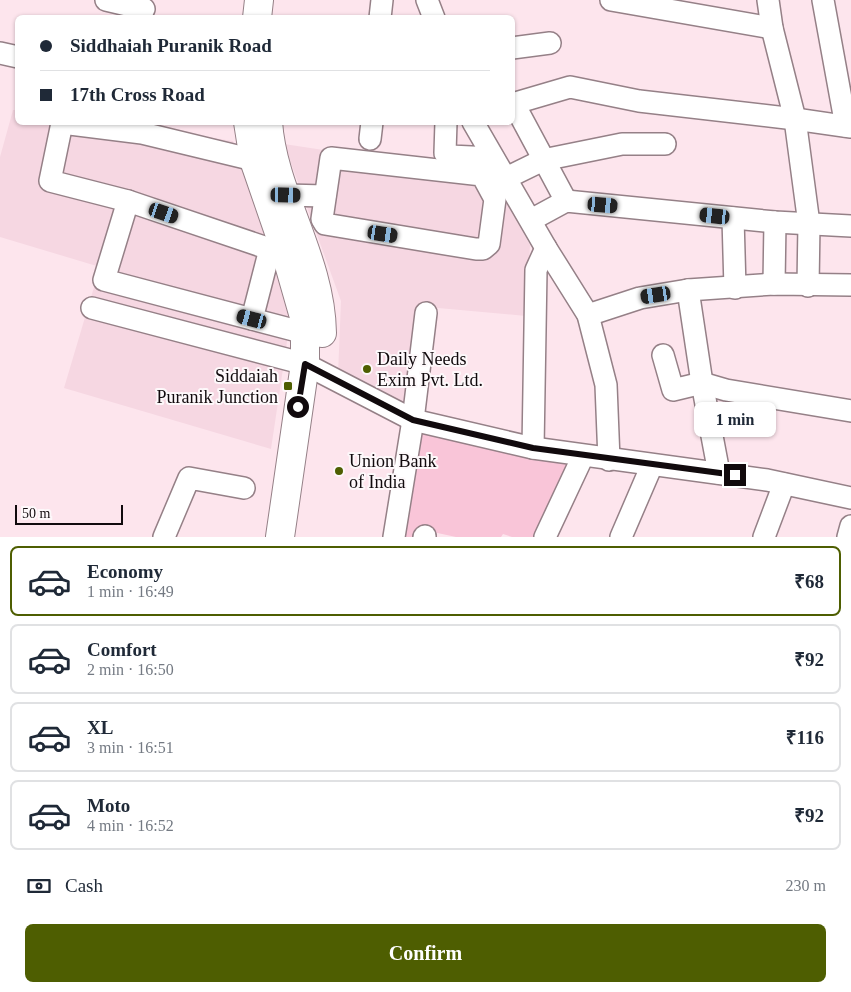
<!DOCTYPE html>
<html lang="en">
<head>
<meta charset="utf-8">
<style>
  :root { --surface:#fff; --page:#f2f2f3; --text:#1f2937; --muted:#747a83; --line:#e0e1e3; --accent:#4e5e01 }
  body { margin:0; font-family:"Times New Roman",serif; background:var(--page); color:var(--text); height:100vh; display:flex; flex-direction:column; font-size:19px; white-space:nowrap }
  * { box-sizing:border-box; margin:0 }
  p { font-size:16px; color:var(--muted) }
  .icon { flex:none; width:28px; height:28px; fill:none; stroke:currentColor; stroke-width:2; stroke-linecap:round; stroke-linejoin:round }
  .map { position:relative; height:537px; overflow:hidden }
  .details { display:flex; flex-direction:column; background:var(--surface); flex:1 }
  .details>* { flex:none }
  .top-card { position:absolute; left:15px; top:15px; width:500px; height:110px; border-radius:8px; box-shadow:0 1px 4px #0004; display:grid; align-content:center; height:110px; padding:0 25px; background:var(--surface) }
  .scale { position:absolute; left:15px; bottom:12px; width:108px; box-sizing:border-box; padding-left:5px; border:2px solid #110a0d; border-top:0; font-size:14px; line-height:18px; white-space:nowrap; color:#110a0d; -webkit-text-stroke:4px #fdf8fa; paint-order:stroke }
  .end { position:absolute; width:22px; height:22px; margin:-11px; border:6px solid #110a0d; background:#fff; box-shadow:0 0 0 2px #fff }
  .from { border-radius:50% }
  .bubble { position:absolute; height:35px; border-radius:8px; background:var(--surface); box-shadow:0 1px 4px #0004; font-size:16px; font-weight:700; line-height:35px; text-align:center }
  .car { position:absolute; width:15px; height:30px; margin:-15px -8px; border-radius:6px; box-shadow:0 0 4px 1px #0007; background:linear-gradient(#222 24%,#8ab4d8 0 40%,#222 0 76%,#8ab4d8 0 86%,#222 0) }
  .top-card b { display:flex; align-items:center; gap:18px; height:48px; font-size:19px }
  .top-card b+b { border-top:1px solid var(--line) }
  .top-card i { width:12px; height:12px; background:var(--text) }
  ul { padding:9px 0 0; list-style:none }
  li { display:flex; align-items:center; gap:15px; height:70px; margin:0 10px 8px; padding:0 15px; border:2px solid var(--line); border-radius:8px }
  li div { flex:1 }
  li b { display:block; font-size:19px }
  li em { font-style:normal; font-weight:700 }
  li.current { border-color:var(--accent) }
  li>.icon { width:45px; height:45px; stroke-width:1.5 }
  .pay { display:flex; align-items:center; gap:12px; height:55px; padding:0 25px; font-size:19px }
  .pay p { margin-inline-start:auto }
  .cta { display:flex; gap:10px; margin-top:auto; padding:10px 25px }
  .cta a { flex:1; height:58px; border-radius:8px; background:var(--accent); color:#fff; font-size:20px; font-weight:700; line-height:58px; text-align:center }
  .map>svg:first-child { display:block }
  .built { fill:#f6d7e2 }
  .green { fill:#f9c5d8 }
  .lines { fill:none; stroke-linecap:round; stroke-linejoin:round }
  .minor-casing { stroke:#958087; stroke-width:24 }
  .major-casing { stroke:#958087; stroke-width:30 }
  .minor { stroke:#fff; stroke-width:21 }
  .major { stroke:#fff; stroke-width:28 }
  .route { stroke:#110a0d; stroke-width:6 }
  .poi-dot { fill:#4e5e01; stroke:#fdf8fa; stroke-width:2 }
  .labels { text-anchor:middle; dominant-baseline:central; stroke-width:4; stroke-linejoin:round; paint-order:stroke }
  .poi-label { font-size:18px; fill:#110a0d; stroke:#fdf8fa; text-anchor:start }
</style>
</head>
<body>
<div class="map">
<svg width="851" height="537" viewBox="0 0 851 537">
  <rect width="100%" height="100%" fill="#fde5ed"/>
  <g class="built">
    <path d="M13 110H17L18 122 110 123 233 141 291 315 271 449 64 388 100 267 0 237V157Z"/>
    <path d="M284 144 409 163 487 169 530 245 526 316 416 306 404 403 338 375 341 301Z"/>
  </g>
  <path class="green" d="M419 431 575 465 536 537H512L503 534 501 537H456L419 529 417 537H404Z"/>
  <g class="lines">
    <defs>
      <g id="minor">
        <path d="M106 0 144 9"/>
        <path d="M427 0 434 18"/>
        <path d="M611 0 772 28"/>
        <path d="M823 0 846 126"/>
        <path d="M380 18 382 0"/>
        <path d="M512 48 550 43"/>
        <path d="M0 53 18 57"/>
        <path d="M512 104 570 87 639 101 795 119 772 28 768 0"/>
        <path d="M514 104 566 201"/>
        <path d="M446 122 445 153 450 156 493 158"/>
        <path d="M473 122 546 248 588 315 606 385 609 460"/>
        <path d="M370 139 372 122"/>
        <path d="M331 158 482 175 495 199 489 244 483 249H476L325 224 322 219Z"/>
        <path d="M254 160 142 133 62 123 50 181 128 201 270 249 284 247"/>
        <path d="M492 185 543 160 622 144H665"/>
        <path d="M286 195 325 196"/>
        <path d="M128 201 104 280 305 333"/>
        <path d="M733 218 735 288"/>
        <path d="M531 220 566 201 775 222 851 226"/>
        <path d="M774 284 775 222"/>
        <path d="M808 286 809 224 795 119 851 127"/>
        <path d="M688 290 702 383 719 473"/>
        <path d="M92 308 305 364 413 420 533 448 767 480 851 498"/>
        <path d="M588 315 640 298 688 290 774 284 851 285"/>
        <path d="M252 319 270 249"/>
        <path d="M663 355 673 390 702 383 726 390 851 411"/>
        <path d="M533 448 536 270 546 248"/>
        <path d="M164 537 189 478 244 488"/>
        <path d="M394 537 413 420 426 313"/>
        <path d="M424 537 425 536"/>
        <path d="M545 537 583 456"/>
        <path d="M621 537 652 465"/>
        <path d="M764 537 784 484"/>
        <path d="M848 537 851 526"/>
      </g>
      <g id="major">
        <path d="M257 18 259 0"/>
        <path d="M248 122 254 160 284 247 304 317 305 333V364L280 537"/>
        <path d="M268 122C273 194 321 258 322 333"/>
      </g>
    </defs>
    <use href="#minor" class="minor-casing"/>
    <use href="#major" class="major-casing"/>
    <use href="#minor" class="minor"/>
    <use href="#major" class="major"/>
  </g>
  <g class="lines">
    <path class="route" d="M298 407 305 364 413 420 533 448 735 475"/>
  </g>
  <g class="poi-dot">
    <circle cx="367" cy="369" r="5"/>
    <rect x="283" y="381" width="10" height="10" rx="2.5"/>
    <circle cx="339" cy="471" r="5"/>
  </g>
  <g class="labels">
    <g class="poi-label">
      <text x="377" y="359">Daily Needs<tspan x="377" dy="21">Exim Pvt. Ltd.</tspan></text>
      <text x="278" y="376" text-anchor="end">Siddaiah<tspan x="278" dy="21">Puranik Junction</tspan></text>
      <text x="349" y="461">Union Bank<tspan x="349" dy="21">of India</tspan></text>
    </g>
  </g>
</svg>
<div class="scale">50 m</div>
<i class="end from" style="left:298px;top:407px"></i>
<i class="end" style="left:735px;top:475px"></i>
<div class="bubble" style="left:694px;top:402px;width:82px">1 min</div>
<i class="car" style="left:286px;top:195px;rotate:91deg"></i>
<i class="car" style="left:603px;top:205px;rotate:95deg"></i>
<i class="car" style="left:164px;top:213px;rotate:109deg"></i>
<i class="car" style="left:715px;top:216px;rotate:276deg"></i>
<i class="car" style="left:383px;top:234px;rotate:99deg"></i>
<i class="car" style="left:656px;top:295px;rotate:261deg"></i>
<i class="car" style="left:252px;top:319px;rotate:285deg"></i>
<div class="top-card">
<b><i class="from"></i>Siddhaiah Puranik Road</b>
<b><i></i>17th Cross Road</b>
</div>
</div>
<section class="details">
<ul>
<li class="current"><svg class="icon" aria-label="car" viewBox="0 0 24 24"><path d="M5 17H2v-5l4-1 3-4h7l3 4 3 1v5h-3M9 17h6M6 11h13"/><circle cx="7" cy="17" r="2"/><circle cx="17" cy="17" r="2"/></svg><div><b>Economy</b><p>1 min · 16:49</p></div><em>₹68</em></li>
<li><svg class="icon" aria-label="car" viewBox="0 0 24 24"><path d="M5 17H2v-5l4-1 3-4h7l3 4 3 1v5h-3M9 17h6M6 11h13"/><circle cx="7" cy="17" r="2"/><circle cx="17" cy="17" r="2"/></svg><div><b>Comfort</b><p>2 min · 16:50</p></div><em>₹92</em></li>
<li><svg class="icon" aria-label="car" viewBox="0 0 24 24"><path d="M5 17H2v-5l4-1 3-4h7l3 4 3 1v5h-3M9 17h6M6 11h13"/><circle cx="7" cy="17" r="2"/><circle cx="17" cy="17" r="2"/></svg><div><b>XL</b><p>3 min · 16:51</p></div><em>₹116</em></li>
<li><svg class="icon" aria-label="car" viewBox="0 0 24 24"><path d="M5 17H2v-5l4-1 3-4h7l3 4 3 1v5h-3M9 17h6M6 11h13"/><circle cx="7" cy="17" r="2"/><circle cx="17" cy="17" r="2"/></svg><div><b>Moto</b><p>4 min · 16:52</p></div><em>₹92</em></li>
</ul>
<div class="pay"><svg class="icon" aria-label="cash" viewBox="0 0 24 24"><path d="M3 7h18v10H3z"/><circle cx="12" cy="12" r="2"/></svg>Cash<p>230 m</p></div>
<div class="cta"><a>Confirm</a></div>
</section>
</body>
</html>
